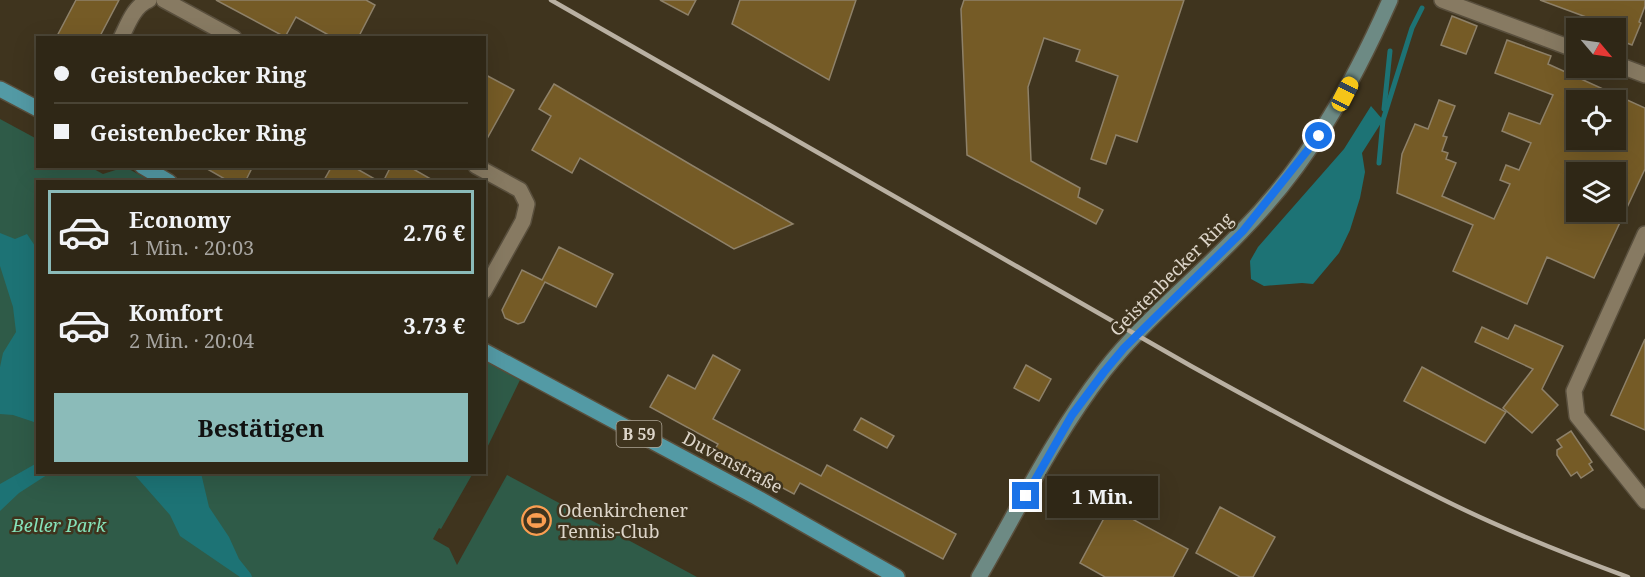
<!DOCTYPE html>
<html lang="de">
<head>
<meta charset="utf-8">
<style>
  :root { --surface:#2f2716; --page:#3b3323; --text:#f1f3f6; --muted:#a7a5a1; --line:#4a4435; --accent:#8bbbb9 }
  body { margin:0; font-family:"Noto Serif",serif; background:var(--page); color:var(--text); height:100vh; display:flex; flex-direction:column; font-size:22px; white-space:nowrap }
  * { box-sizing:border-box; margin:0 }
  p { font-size:20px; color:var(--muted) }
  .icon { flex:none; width:33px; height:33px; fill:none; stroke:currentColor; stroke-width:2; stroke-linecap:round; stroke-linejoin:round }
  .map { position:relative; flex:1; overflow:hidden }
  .panel { position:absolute; left:36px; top:180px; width:450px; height:294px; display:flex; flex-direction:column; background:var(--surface); border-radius:0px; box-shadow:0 6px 24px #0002,0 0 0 2px var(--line) }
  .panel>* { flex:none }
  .guide { position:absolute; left:36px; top:36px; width:450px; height:132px; border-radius:0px; box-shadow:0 6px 24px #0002,0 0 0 2px var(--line); display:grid; align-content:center; height:132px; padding:0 18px; background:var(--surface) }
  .needle { width:39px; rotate:119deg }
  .buttons { position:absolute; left:1566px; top:18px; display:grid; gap:12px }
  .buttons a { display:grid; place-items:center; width:60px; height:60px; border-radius:0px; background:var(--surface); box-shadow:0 6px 24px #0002,0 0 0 2px var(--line); font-size:30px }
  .end { position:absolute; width:27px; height:27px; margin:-14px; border:8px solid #1a73e8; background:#fff; box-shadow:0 0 0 3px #fff }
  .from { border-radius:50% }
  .bubble { position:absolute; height:42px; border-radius:0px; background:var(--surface); box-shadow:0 6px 24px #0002,0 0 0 2px var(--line); font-size:20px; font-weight:700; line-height:42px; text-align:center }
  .car { position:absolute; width:18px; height:36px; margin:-18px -9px; border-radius:8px; box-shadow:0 0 4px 2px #0007; background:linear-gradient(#f5c518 24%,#345 0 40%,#f5c518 0 76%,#345 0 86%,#f5c518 0) }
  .guide b { display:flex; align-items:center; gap:21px; height:57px; font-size:22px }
  .guide b+b { border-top:2px solid var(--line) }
  .guide i { width:15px; height:15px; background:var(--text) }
  ul { padding:10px 0 0; list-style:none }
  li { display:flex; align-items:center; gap:18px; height:84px; margin:0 12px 9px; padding:0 6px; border:3px solid transparent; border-radius:0px }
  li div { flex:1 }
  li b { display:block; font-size:22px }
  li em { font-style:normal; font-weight:700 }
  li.current { border-color:var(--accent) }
  li>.icon { width:54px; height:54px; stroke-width:1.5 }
  .button { display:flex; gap:12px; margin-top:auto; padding:12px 18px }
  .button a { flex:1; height:69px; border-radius:0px; background:var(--accent); color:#111; font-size:24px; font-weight:700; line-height:69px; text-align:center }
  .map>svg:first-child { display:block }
  .green { fill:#2f5b48 }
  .water { fill:#1d7375 }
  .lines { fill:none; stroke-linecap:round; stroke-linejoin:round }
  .stream { stroke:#1d7375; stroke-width:5 }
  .building { fill:#755b26; stroke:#8e8169; stroke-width:1.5; fill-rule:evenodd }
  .minor-casing { stroke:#594f3d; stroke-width:18 }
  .secondary-casing { stroke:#594f3d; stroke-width:18 }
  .primary-casing { stroke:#594f3d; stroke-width:18 }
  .minor { stroke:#877a62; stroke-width:15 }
  .secondary { stroke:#6d8a84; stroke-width:15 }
  .primary { stroke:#539aa5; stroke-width:15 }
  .rail { stroke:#b9b0a2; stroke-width:4.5 }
  .route { stroke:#1a73e8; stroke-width:8 }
  .labels { text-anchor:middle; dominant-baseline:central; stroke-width:5; stroke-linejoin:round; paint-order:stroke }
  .shield { fill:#3f341e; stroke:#aea596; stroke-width:1.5 }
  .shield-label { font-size:16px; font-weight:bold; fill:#ddd5c9 }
  .street-label { font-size:18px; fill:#ddd5c9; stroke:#3f341e }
  .poi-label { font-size:18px; fill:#ddd5c9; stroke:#3f341e; text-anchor:start }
  .park-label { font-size:18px; font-style:italic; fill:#85e2b9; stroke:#3f341e }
</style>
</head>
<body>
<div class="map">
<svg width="1645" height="577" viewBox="0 0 1645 577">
  <rect width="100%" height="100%" fill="#3f341e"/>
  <g class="green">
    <path d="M0 119 37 139 38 166 90 167 103 174 125 167 151 181 38 182V472L473 473 441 529 439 528 433 539 449 548 457 565 507 475 697 577H0Z"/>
    <path d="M485 361 520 380 485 452Z"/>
  </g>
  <g class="water">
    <path d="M1371 106 1383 120 1362 153 1365 172 1360 198 1350 230 1339 253 1313 284 1302 283 1264 286 1251 279 1250 261 1258 247 1344 149Z"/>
    <path d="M0 233 15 239 27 234 37 249V423L13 415 0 414V367L3 353 16 332 13 307 0 266Z"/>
    <path d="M37 463 38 472 50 473 19 493 0 511V484Z"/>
    <path d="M133 473H201L209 507 229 537 239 559 251 574 252 577H240L180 536 170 515Z"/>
  </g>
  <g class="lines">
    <g class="stream">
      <path d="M1384 109 1390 51"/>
      <path d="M1379 163 1383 120 1412 28 1422 8"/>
    </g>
  </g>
  <g class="building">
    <path d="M76 0H119L99 38H56Z"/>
    <path d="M216 0H366L375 5 358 38H334L296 17 285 37Z"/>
    <path d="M660 0H696L688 15Z"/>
    <path d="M740 0H856L829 80 732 24Z"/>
    <path d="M964 0H1184L1137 142 1116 135 1106 164 1091 159 1118 76 1076 61 1080 50 1044 38 1028 87 1031 161 1080 188 1078 197 1103 210 1096 224 967 155 961 9Z"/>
    <path d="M1540 0H1645V6L1639 22 1641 23 1632 45 1616 39 1619 31 1616 28Z"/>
    <path d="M1452 16 1477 26 1466 54 1441 45Z"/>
    <path d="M1507 40 1551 56 1548 64 1645 108V169L1594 278 1547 257 1527 304 1453 271 1473 225 1397 193 1402 154 1415 124 1428 129 1439 100 1455 106 1443 136 1447 137 1442 151 1448 153 1446 159 1456 163 1442 196 1494 219 1510 184 1500 180 1506 165 1519 170 1531 143 1502 131 1509 113 1540 124 1553 95 1495 73ZM1576 100H1616V140H1576ZM1576 172H1616V212H1576Z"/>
    <path d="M484 74 514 90 484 144Z"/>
    <path d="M554 84 693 166 793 224 734 249 580 158 572 173 532 150 551 116 539 109Z"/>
    <path d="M202 166H253L245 182H230Z"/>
    <path d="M332 166H352L380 182H323Z"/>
    <path d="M391 166H408L436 182H383Z"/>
    <path d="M559 247 613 274 596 307 545 282 524 322 518 324 505 318 502 310 522 270 542 280Z"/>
    <path d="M1515 325 1563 346 1542 389 1558 405 1532 433 1503 408 1533 369 1475 342 1482 327 1508 339Z"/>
    <path d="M1645 339V430L1611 415Z"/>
    <path d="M713 355 740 370 713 419 821 476 827 465 956 534 943 559 800 483 794 494 714 451 718 444 650 407 668 375 695 389Z"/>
    <path d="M1026 365 1051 379 1039 401 1014 388Z"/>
    <path d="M1422 367 1506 412 1485 443 1404 401Z"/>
    <path d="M861 418 894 436 887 448 854 430Z"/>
    <path d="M1571 431 1592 462 1589 464 1593 470 1581 478 1577 472 1571 476 1557 455V450L1562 447 1557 440Z"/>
    <path d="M1110 507 1188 549 1173 577H1105L1080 563Z"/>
    <path d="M1220 507 1275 537 1253 577H1240L1196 553Z"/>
  </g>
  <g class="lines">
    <defs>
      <g id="minor">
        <path d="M164 0 234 38"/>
        <path d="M1442 0 1576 50"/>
        <path d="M121 38C128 24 134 6 149 0"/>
        <path d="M1616 64 1645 75"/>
        <path d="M476 166 520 190 527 204 523 221 484 291"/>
        <path d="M1645 234 1574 391 1577 416 1645 501"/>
      </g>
      <path id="secondary" d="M979 577C1019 508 1055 434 1104 371 1144 320 1196 279 1241 232 1308 164 1352 86 1390 0"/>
      <g id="primary">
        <path d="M0 89 38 109"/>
        <path d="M142 166 169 182"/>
        <path d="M484 351 756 497 897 577"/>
      </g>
    </defs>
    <use href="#minor" class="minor-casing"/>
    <use href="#secondary" class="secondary-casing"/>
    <use href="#primary" class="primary-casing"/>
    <use href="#minor" class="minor"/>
    <use href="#secondary" class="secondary"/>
    <use href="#primary" class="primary"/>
    <path class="rail" d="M551 0 1191 366C1274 412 1357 457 1442 499 1502 529 1565 554 1628 577"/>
  </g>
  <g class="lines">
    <path class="route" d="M1026 496 1072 415 1104 372 1124 348 1243 231 1319 136"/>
  </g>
  <defs>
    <symbol id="stadium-ring" viewBox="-11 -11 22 22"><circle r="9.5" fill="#3f341e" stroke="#fb9e51" stroke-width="1.5"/><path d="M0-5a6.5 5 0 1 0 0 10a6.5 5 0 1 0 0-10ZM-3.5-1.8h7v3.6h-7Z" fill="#fb9e51"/></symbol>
  </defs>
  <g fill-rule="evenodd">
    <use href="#stadium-ring" x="520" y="504" width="33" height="33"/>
  </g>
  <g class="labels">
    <rect class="shield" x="616.5" y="421" width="45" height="26" rx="4.5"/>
    <g class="shield-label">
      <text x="639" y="434">B 59</text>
    </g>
    <g class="street-label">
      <text transform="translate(1171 274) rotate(-45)">Geistenbecker Ring</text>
      <text transform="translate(733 462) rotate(28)">Duvenstraße</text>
    </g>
    <g class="poi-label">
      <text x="558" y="510">Odenkirchener<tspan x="558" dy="21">Tennis-Club</tspan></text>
    </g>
    <g class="park-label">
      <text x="59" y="525">Beller Park</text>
    </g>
  </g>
</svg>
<div class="buttons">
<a><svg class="needle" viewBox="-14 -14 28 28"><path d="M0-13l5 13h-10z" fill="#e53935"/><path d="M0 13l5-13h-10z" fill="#a7a5a1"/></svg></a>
<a><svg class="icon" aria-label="locate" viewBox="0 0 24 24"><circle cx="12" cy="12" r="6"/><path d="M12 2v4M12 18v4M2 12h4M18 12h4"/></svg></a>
<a><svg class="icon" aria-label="layers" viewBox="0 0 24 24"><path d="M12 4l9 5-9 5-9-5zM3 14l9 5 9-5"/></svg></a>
</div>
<i class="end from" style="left:1319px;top:136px"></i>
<i class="end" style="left:1026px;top:496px"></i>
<div class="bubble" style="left:1047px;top:476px;width:111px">1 Min.</div>
<i class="car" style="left:1345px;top:94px;rotate:27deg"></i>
<div class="guide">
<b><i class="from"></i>Geistenbecker Ring</b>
<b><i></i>Geistenbecker Ring</b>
</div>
<section class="panel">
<ul>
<li class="current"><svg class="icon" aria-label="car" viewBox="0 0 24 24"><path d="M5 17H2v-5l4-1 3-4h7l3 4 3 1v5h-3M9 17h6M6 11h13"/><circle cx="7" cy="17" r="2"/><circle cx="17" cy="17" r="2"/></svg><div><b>Economy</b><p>1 Min. · 20:03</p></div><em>2.76 €</em></li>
<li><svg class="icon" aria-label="car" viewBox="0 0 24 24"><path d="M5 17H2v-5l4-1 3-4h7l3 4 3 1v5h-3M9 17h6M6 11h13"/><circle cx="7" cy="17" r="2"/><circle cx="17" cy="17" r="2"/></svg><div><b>Komfort</b><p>2 Min. · 20:04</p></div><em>3.73 €</em></li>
</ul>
<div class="button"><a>Bestätigen</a></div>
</section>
</div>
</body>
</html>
